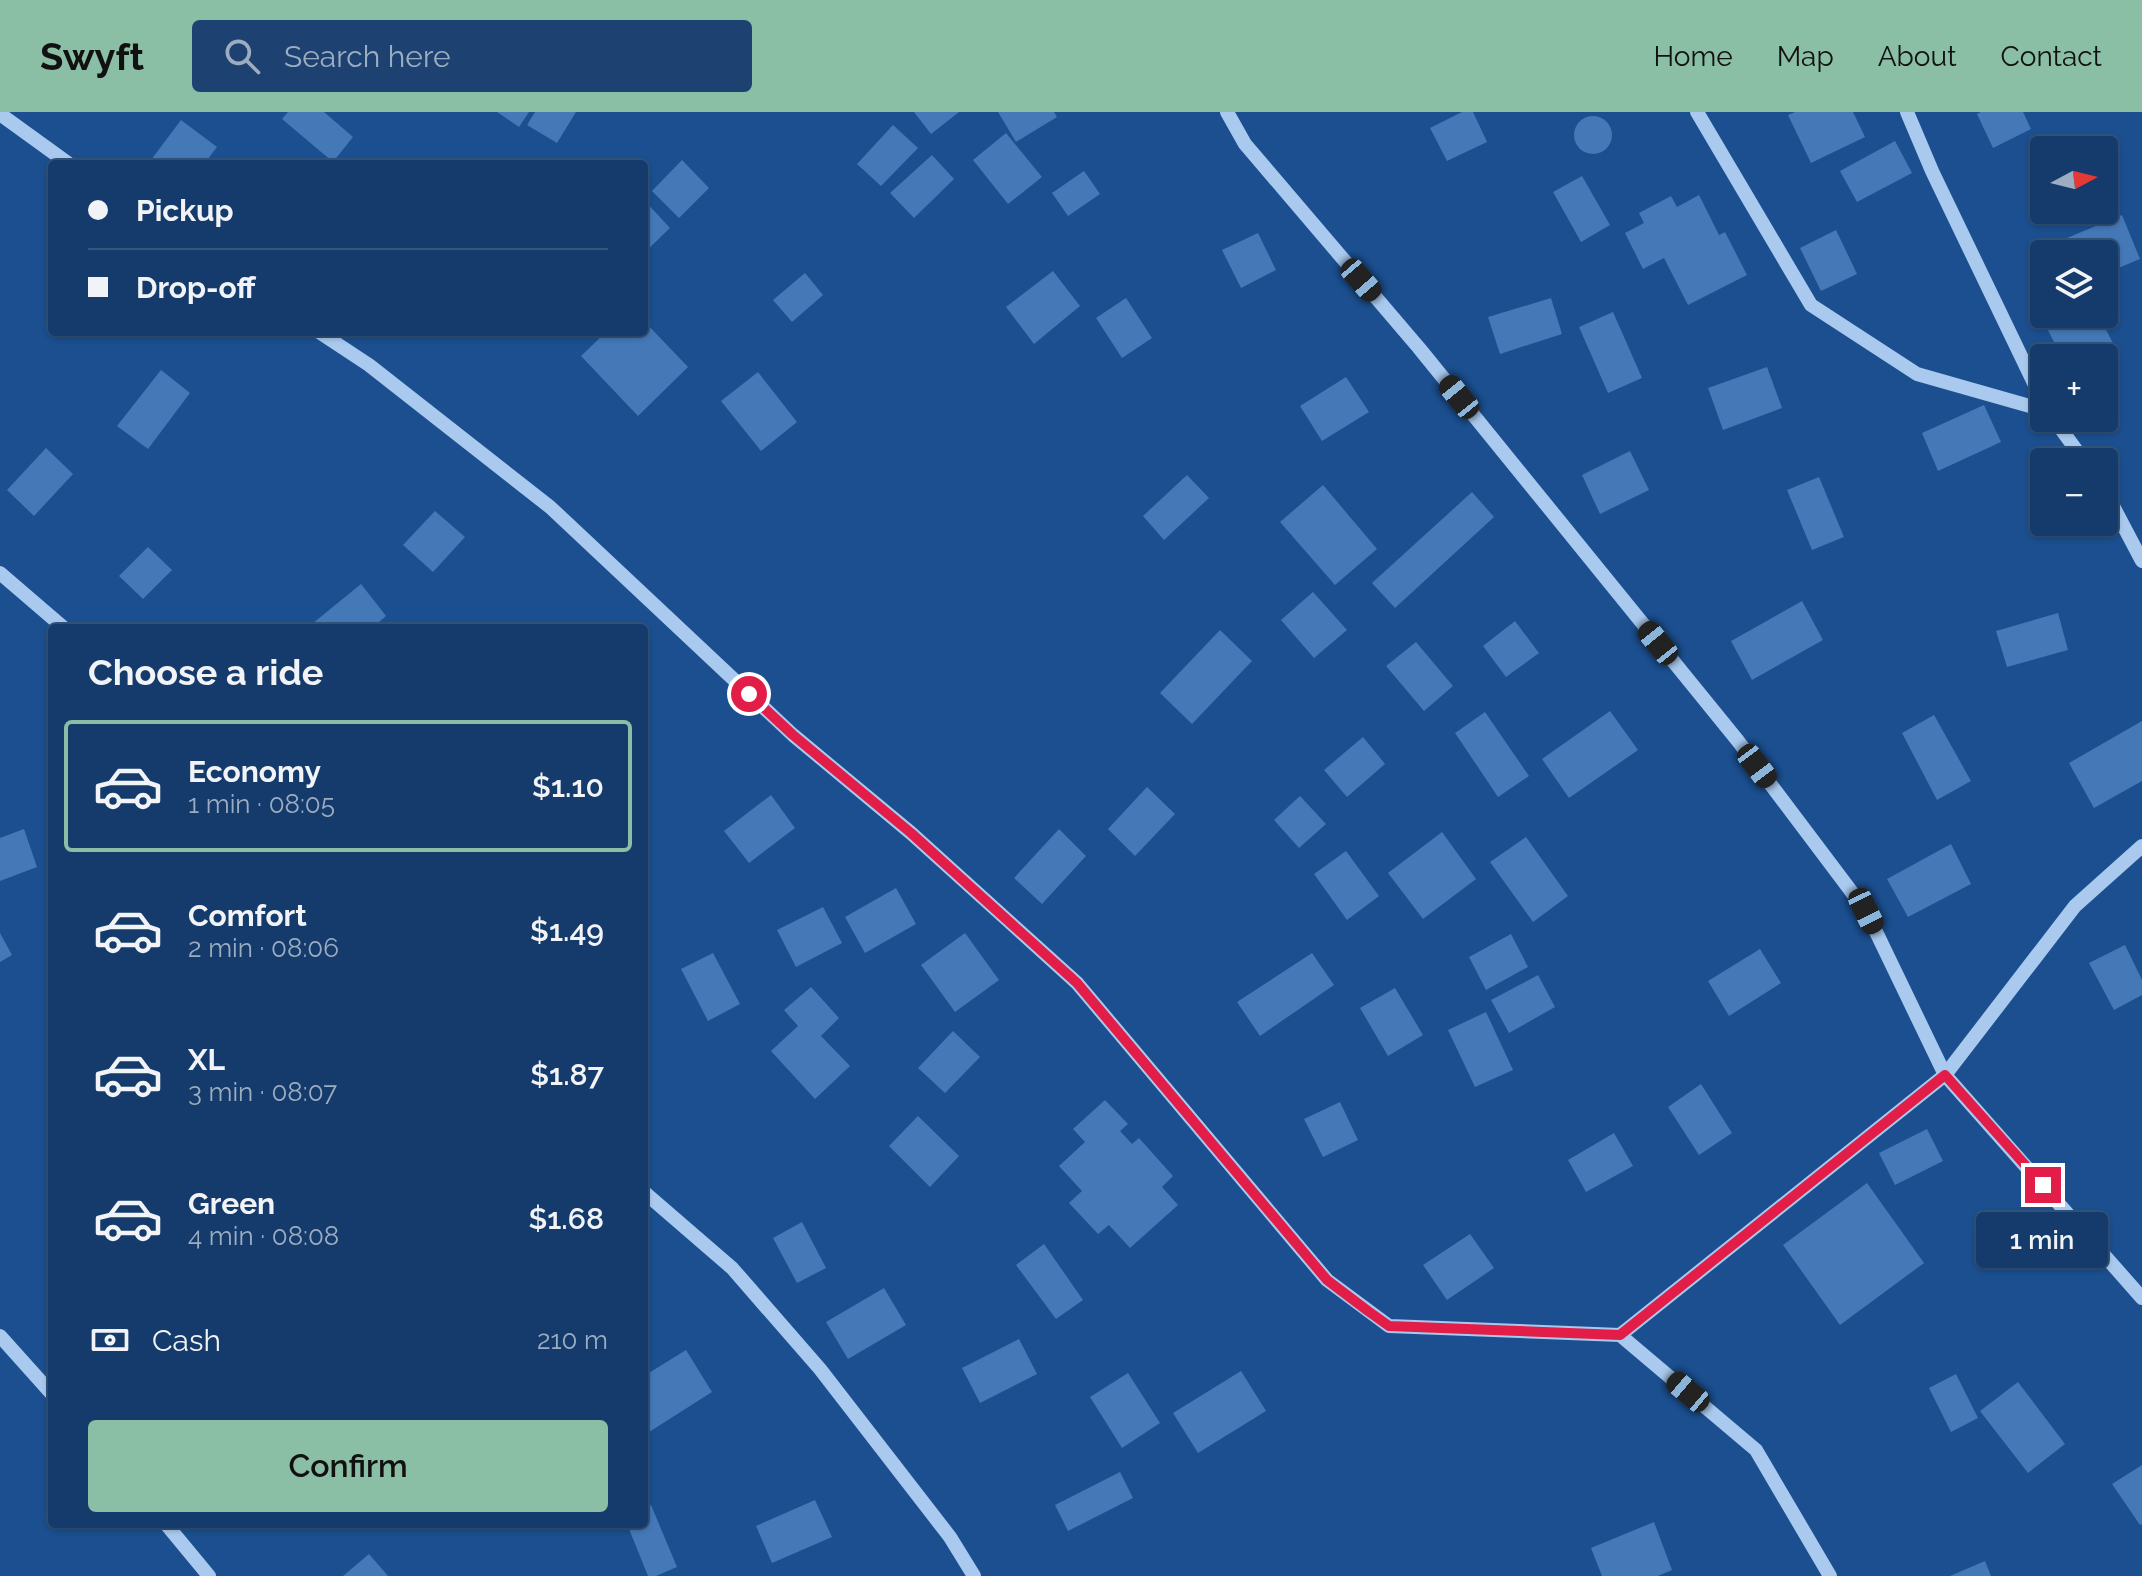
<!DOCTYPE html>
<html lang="en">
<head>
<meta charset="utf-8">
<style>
  :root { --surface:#143b6b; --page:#1d4271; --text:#f1f3f6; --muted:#9dadc1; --line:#33557e; --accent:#8abfa5 }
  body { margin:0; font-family:Raleway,sans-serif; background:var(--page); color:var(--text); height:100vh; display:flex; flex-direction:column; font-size:30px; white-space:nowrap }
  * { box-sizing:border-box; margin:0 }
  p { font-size:26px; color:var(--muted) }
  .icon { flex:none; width:44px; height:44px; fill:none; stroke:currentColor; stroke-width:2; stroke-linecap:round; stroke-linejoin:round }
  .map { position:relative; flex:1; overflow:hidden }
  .details { position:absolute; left:48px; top:512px; width:600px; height:904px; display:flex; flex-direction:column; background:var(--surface); border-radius:8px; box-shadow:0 2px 6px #0004,0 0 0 2px var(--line) }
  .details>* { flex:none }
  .guide { position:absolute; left:48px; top:48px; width:600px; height:176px; border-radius:8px; box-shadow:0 2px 6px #0004,0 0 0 2px var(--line); display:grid; align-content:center; height:176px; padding:0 40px; background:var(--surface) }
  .needle { width:52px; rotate:83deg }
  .buttons { position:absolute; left:2030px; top:24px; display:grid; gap:16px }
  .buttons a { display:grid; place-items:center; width:88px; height:88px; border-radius:8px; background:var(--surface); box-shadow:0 2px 6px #0004,0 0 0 2px var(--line); font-size:40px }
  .end { position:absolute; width:36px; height:36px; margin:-18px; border:10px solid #e11d48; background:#fff; box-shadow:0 0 0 4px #fff }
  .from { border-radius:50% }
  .bubble { position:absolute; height:56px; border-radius:8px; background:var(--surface); box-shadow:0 2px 6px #0004,0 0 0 2px var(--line); font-size:26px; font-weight:600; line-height:56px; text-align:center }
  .car { position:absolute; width:24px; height:48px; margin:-24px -12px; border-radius:10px; box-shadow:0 0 6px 2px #0007; background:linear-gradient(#222 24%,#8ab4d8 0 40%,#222 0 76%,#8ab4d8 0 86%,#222 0) }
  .guide b { display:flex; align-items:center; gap:28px; height:76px; font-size:30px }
  .guide b+b { border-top:2px solid var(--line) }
  .guide i { width:20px; height:20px; background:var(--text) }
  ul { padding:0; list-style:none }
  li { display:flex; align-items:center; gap:24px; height:132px; margin:0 16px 12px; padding:0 24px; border:4px solid transparent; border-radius:8px }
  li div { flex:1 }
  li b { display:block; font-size:30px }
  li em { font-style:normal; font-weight:600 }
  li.current { border-color:var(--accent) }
  li>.icon { width:72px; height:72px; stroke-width:1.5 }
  h2 { padding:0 40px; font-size:36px; line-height:96px }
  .pay { display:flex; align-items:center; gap:20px; height:88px; padding:0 40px; font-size:30px }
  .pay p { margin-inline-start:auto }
  .action { display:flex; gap:16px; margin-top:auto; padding:16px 40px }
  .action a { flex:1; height:92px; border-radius:8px; background:var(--accent); color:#111; font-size:32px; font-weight:600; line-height:92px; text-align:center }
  header { display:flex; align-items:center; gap:48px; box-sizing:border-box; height:112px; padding:0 40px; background:var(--accent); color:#111 }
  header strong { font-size:38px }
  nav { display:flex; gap:44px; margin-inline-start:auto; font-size:28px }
  .search { width:560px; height:72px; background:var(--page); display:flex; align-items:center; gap:20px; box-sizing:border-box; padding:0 28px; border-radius:8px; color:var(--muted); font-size:30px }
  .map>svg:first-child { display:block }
  .building { fill:#4478b7 }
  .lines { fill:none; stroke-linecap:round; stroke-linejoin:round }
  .minor { stroke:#a9c9ee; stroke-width:14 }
  .route { stroke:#e11d48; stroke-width:10 }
</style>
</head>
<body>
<header>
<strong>Swyft</strong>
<div class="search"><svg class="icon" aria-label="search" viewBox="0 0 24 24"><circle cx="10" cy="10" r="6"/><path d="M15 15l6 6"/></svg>Search here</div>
<nav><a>Home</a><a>Map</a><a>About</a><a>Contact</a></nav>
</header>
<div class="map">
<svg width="2142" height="1464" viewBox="0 0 2142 1464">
  <rect width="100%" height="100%" fill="#1b4f8f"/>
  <g class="building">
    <path d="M288 0H324L353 25 333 50 282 7Z"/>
    <path d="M497 0H529L519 15Z"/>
    <path d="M535 0H576L557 31 527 13Z"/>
    <path d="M914 0H959L931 22Z"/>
    <path d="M998 0H1054L1057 5 1016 30Z"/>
    <path d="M1462 0H1473L1487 30 1447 49 1430 16Z"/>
    <path d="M1795 0H1853L1865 25 1811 51 1788 3Z"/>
    <path d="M1981 0H2023L2031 17 1993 36 1977 2Z"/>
    <circle cx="1593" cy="23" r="19"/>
    <path d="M181 8 217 35 204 52H156L151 48Z"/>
    <path d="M893 13 918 36 881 74 857 52Z"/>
    <path d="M1006 21 1042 65 1008 92 973 48Z"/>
    <path d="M1895 29 1912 61 1857 90 1840 59Z"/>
    <path d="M932 43 954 67 914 106 890 81Z"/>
    <path d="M682 48 709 76 679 106 652 79Z"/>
    <path d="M1084 59 1100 82 1068 104 1052 81Z"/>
    <path d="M1582 64 1610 113 1581 130 1553 80Z"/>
    <path d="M1699 83 1719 123 1725 120 1747 163 1688 193 1664 146 1643 157 1625 121 1644 111 1639 101 1671 84 1677 95Z"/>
    <path d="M644 88 670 116 644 141Z"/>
    <path d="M2122 103 2140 147 2104 162V142H2060L2055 131Z"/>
    <path d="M1836 118 1857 162 1821 179 1800 136Z"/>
    <path d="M1258 121 1276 158 1241 176 1222 138Z"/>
    <path d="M1053 159 1080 194 1034 232 1006 195Z"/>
    <path d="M805 161 823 183 792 210 773 188Z"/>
    <path d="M1126 186 1152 226 1122 246 1096 206Z"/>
    <path d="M1551 186 1562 222 1500 242 1488 205Z"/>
    <path d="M1613 200 1642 266 1608 281 1579 215Z"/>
    <path d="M2060 202H2098L2118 241 2104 249V246H2062L2044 210Z"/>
    <path d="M644 209 688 255 638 304 581 244 606 220H644Z"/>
    <path d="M1767 255 1782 296 1723 318 1708 276Z"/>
    <path d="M161 258 190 281 148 337 117 314Z"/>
    <path d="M758 260 797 310 761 339 721 289Z"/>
    <path d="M1346 265 1369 300 1322 329 1300 294Z"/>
    <path d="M1984 293 2001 330 1938 359 1922 321Z"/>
    <path d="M46 336 73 362 34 404 7 378Z"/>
    <path d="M1630 339 1649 378 1600 402 1582 363Z"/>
    <path d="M1187 363 1209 386 1164 428 1143 404Z"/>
    <path d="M1819 365 1844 425 1812 438 1787 378Z"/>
    <path d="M1323 373 1377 437 1335 473 1280 410Z"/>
    <path d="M1472 380 1494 405 1395 496 1372 471Z"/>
    <path d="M435 399 465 425 433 460 403 433Z"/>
    <path d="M148 435 172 458 143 487 119 464Z"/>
    <path d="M361 472 386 504 372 516H307Z"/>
    <path d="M1313 480 1347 518 1314 546 1281 508Z"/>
    <path d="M1802 489 1823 528 1752 568 1731 529Z"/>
    <path d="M2058 501 2068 538 2007 555 1996 519Z"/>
    <path d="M1515 509 1539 541 1506 565 1483 534Z"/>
    <path d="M1220 518 1252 549 1192 612 1160 581Z"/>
    <path d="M1416 530 1453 574 1424 599 1386 554Z"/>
    <path d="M1610 599 1638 638 1569 686 1542 647Z"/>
    <path d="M1485 600 1529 664 1498 685 1455 621Z"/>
    <path d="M1934 603 1971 669 1937 688 1902 621Z"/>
    <path d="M2142 609V669L2094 696 2069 651Z"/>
    <path d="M1363 625 1385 652 1347 685 1324 658Z"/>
    <path d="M1147 675 1175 702 1135 744 1108 717Z"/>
    <path d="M771 683 795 716 749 751 724 719Z"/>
    <path d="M1300 684 1326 712 1299 736 1274 708Z"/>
    <path d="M24 717 37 755 0 769V726Z"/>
    <path d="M1059 717 1086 744 1042 792 1014 766Z"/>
    <path d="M1442 720 1476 767 1423 807 1388 761Z"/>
    <path d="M1526 725 1568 784 1533 810 1490 750Z"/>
    <path d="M1951 732 1971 772 1908 805 1887 767Z"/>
    <path d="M1346 739 1379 784 1347 808 1314 762Z"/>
    <path d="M896 776 916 812 865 841 845 805Z"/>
    <path d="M823 795 842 831 796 855 777 818Z"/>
    <path d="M0 821 12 843 0 850Z"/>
    <path d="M965 821 999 868 955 900 921 853Z"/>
    <path d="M1511 822 1528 855 1486 878 1469 845Z"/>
    <path d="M2125 833 2142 868V883L2114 898 2089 851Z"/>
    <path d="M1760 837 1781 871 1729 904 1708 869Z"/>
    <path d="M713 841 740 892 708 909 681 857Z"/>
    <path d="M1312 841 1334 873 1260 924 1237 890Z"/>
    <path d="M1538 863 1555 895 1509 921 1491 888Z"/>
    <path d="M811 875 839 906 821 924 850 954 815 987 771 939 798 914 784 898Z"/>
    <path d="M1395 876 1423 923 1388 944 1360 896Z"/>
    <path d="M1486 900 1513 958 1475 975 1448 918Z"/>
    <path d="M953 919 980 945 945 981 918 956Z"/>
    <path d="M1701 972 1732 1021 1699 1043 1668 995Z"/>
    <path d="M1105 988 1128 1012 1120 1019 1132 1032 1139 1026 1173 1064 1162 1075 1178 1093 1130 1136 1109 1113 1098 1122 1069 1091 1082 1079 1059 1054 1085 1030 1073 1017Z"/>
    <path d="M1340 990 1358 1028 1323 1045 1304 1007Z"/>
    <path d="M918 1004 959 1044 930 1075 889 1034Z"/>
    <path d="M1927 1017 1943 1049 1895 1073 1879 1041Z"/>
    <path d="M1614 1021 1633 1054 1586 1080 1568 1048Z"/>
    <path d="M1867 1071 1924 1151 1840 1213 1783 1133Z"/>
    <path d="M802 1110 826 1156 797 1171 773 1126Z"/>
    <path d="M1470 1122 1494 1156 1447 1188 1423 1153Z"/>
    <path d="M1044 1132 1083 1188 1056 1207 1016 1153Z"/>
    <path d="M884 1176 906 1213 848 1247 826 1210Z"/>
    <path d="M1019 1227 1037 1262 980 1291 962 1256Z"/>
    <path d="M686 1238 712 1280 646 1322 644 1318V1264Z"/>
    <path d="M1241 1259 1266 1299 1198 1341 1173 1301Z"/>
    <path d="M1128 1261 1160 1311 1122 1336 1090 1285Z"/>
    <path d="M1956 1262 1978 1306 1951 1320 1929 1276Z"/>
    <path d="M2018 1270 2065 1332 2028 1361 1980 1299Z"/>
    <path d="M2142 1353V1412L2140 1413 2112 1372Z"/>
    <path d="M1120 1360 1133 1386 1068 1419 1055 1393Z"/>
    <path d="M815 1388 832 1425 772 1451 756 1414Z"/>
    <path d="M651 1393 677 1455 656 1464H648L627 1412H644V1396Z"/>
    <path d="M1654 1410 1672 1458 1658 1464H1602L1591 1436Z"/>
    <path d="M369 1442 388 1464H343Z"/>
    <path d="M1985 1449 1991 1464H1950Z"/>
  </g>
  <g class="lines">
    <g class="minor">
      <path d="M1227 0 1245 32 1419 236 1738 629 1866 799 1945 963 2142 1186"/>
      <path d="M1697 0 1811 193 1917 262 2044 298"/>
      <path d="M1907 0 1932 59 2044 292"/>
      <path d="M0 2 69 52"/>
      <path d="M319 220 369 253 550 395 793 623 911 721 1077 871 1327 1168 1389 1214 1620 1223 1756 1338 1830 1464"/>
      <path d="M2053 306 2085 350"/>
      <path d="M2104 377 2142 449"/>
      <path d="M0 461 64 516"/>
      <path d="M644 1080 732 1156 820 1257 950 1425 974 1464"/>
      <path d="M1620 1223 1945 963 2075 794 2142 734"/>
      <path d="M0 1224 52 1282"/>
      <path d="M166 1412 209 1464"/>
    </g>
  </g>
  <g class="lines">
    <path class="route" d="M749 582 793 623 911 721 1077 871 1327 1168 1368 1199 1389 1214 1620 1223 1945 963 2043 1073"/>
  </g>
</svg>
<div class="buttons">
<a><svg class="needle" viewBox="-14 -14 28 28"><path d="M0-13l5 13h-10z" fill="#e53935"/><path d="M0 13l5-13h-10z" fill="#9dadc1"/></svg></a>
<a><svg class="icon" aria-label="layers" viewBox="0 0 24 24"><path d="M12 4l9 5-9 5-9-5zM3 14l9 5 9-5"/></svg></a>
<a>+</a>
<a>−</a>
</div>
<i class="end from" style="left:749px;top:582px"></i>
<i class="end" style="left:2043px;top:1073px"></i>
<div class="bubble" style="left:1976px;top:1100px;width:132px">1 min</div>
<i class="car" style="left:1361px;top:168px;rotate:139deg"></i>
<i class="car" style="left:1459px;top:285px;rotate:321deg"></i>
<i class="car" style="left:1658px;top:531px;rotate:321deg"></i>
<i class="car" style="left:1757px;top:654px;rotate:143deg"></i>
<i class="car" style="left:1866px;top:799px;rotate:154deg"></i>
<i class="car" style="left:1688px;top:1280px;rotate:310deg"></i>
<div class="guide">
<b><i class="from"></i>Pickup</b>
<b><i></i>Drop-off</b>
</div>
<section class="details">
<h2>Choose a ride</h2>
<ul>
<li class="current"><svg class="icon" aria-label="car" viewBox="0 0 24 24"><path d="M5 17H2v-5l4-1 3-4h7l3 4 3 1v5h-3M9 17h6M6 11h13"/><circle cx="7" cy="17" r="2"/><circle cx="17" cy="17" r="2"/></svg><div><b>Economy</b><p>1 min · 08:05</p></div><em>$1.10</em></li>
<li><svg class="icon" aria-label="car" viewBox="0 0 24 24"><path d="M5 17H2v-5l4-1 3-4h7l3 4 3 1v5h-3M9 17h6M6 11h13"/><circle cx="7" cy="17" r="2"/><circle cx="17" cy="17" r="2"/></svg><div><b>Comfort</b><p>2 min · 08:06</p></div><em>$1.49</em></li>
<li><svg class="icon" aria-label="car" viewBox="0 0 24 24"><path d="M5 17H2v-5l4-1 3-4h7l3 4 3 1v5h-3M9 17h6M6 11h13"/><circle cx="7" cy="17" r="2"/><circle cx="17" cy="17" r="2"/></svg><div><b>XL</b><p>3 min · 08:07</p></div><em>$1.87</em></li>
<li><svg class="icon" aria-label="car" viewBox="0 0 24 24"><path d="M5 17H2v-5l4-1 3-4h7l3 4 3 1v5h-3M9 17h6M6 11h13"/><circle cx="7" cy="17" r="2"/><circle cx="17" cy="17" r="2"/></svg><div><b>Green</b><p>4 min · 08:08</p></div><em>$1.68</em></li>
</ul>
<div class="pay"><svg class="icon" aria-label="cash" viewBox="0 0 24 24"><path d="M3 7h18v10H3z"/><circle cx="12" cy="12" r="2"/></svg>Cash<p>210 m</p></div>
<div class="action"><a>Confirm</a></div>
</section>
</div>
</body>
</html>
